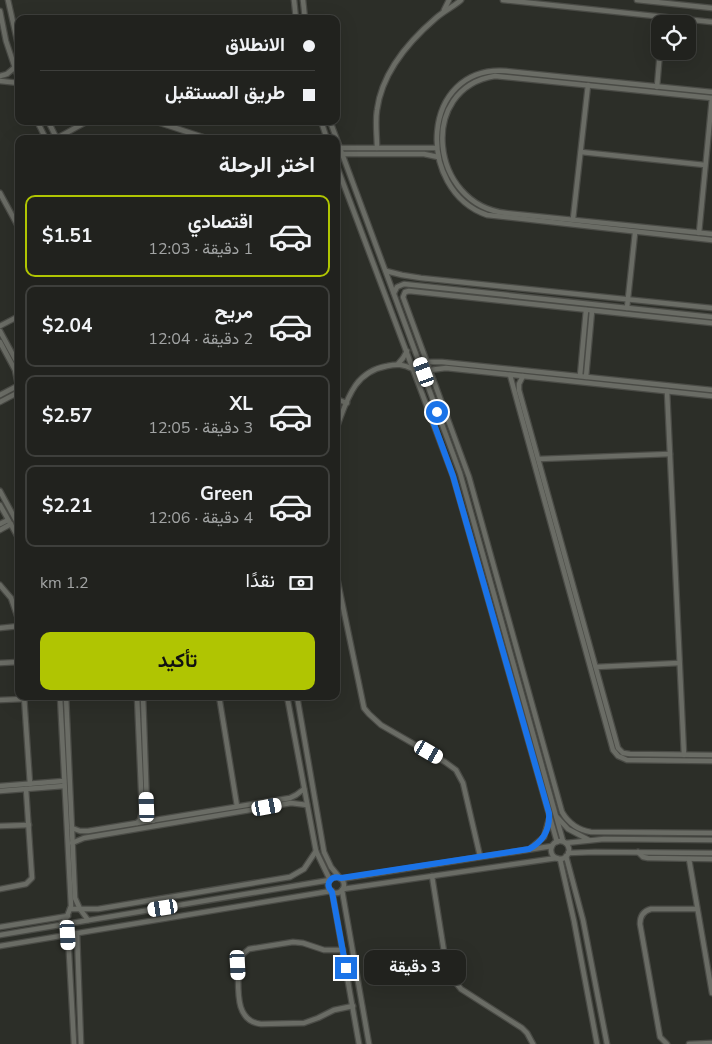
<!DOCTYPE html>
<html lang="ar">
<head>
<meta charset="utf-8">
<style>
  :root { --surface:#21221e; --page:#292a27; --text:#f1f3f6; --muted:#a2a4a4; --line:#3e3f3c; --accent:#b0c502 }
  body { margin:0; font-family:"Nunito Sans",Vazirmatn,sans-serif; background:var(--page); color:var(--text); direction:rtl; height:100vh; display:flex; flex-direction:column; font-size:19px; white-space:nowrap }
  * { box-sizing:border-box; margin:0 }
  p { font-size:16px; color:var(--muted) }
  .icon { flex:none; width:28px; height:28px; fill:none; stroke:currentColor; stroke-width:2; stroke-linecap:round; stroke-linejoin:round }
  .map { position:relative; flex:1; overflow:hidden; direction:ltr }
  .drawer { position:absolute; left:15px; top:135px; width:325px; height:565px; display:flex; flex-direction:column; background:var(--surface); border-radius:10px; box-shadow:0 5px 20px #0002,0 0 0 1px var(--line); direction:rtl }
  .drawer>* { flex:none }
  .top-card { position:absolute; left:15px; top:15px; width:325px; height:110px; border-radius:10px; box-shadow:0 5px 20px #0002,0 0 0 1px var(--line); direction:rtl; display:grid; align-content:center; height:110px; padding:0 25px; background:var(--surface) }
  .fabs { position:absolute; left:651px; top:15px; display:grid; gap:10px }
  .fabs a { display:grid; place-items:center; width:45px; height:45px; border-radius:10px; background:var(--surface); box-shadow:0 5px 20px #0002,0 0 0 1px var(--line); font-size:25px }
  .end { position:absolute; width:22px; height:22px; margin:-11px; border:6px solid #1a73e8; background:#fff; box-shadow:0 0 0 2px #fff }
  .from { border-radius:50% }
  .bubble { position:absolute; height:35px; border-radius:10px; background:var(--surface); box-shadow:0 5px 20px #0002,0 0 0 1px var(--line); font-size:16px; font-weight:700; line-height:35px; text-align:center; direction:rtl }
  .car { position:absolute; width:15px; height:30px; margin:-15px -8px; border-radius:6px; box-shadow:0 0 4px 1px #0007; background:linear-gradient(#fff 24%,#345 0 40%,#fff 0 76%,#345 0 86%,#fff 0) }
  .top-card b { display:flex; align-items:center; gap:18px; height:48px; font-size:19px }
  .top-card b+b { border-top:1px solid var(--line) }
  .top-card i { width:12px; height:12px; background:var(--text) }
  ul { padding:0; list-style:none }
  li { display:flex; align-items:center; gap:15px; height:82px; margin:0 10px 8px; padding:0 15px; border:2px solid var(--line); border-radius:10px }
  li div { flex:1 }
  li b { display:block; font-size:19px }
  li em { font-style:normal; font-weight:700 }
  li.selected { border-color:var(--accent) }
  li>.icon { width:45px; height:45px; stroke-width:1.5 }
  h2 { padding:0 25px; font-size:22px; line-height:60px }
  .pay { display:flex; align-items:center; gap:12px; height:55px; padding:0 25px; font-size:19px }
  .pay p { margin-inline-start:auto }
  .cta { display:flex; gap:10px; margin-top:auto; padding:10px 25px }
  .cta a { flex:1; height:58px; border-radius:10px; background:var(--accent); color:#111; font-size:20px; font-weight:700; line-height:58px; text-align:center }
  .map>svg:first-child { display:block }
  .lines { fill:none; stroke-linecap:round; stroke-linejoin:round }
  .minor-casing { stroke:#4a4b46; stroke-width:7 }
  .minor { stroke:#6a6c65; stroke-width:4.5 }
  .route { stroke:#1a73e8; stroke-width:6 }
</style>
</head>
<body>
<div class="map">
<svg width="712" height="1044" viewBox="0 0 712 1044">
  <rect width="100%" height="100%" fill="#2c2e28"/>
  <g class="lines">
    <defs>
      <g id="minor">
        <path d="M8 0 19 49"/>
        <path d="M294 0 296 19"/>
        <path d="M303 0 305 19"/>
        <path d="M503 0 712 22"/>
        <path d="M637 0 712 8"/>
        <path d="M444 10 449 0"/>
        <path d="M0 11 6 41 19 80"/>
        <path d="M0 76 7 74 14 68"/>
        <path d="M0 81 19 83"/>
        <path d="M657 87 660 51"/>
        <path d="M712 92 506 71C420 65 415 190 487 215L712 240"/>
        <path d="M712 98 495 76C417 88 430 205 506 213L712 234"/>
        <path d="M37 121 46 139"/>
        <path d="M48 121 57 139"/>
        <path d="M154 121 209 139"/>
        <path d="M321 121 327 139"/>
        <path d="M330 121 460 473 563 841"/>
        <path d="M57 138 88 121"/>
        <path d="M340 148H436"/>
        <path d="M377 148C377 135 375 122 377 110 382 72 408 42 436 18 444 11 453 7 461 0"/>
        <path d="M581 152 705 165"/>
        <path d="M342 154H424L438 157"/>
        <path d="M336 164 453 476 557 842"/>
        <path d="M0 193 19 228"/>
        <path d="M573 219 588 85"/>
        <path d="M699 233 712 98"/>
        <path d="M386 271 402 275 421 278 712 308"/>
        <path d="M394 293 397 287 404 284 712 317"/>
        <path d="M627 308 635 233"/>
        <path d="M712 323 409 291 405 292 403 297 469 477 562 812C569 824 578 830 591 832L712 833"/>
        <path d="M0 326 19 316"/>
        <path d="M0 331 19 366"/>
        <path d="M0 342 15 370 18 385"/>
        <path d="M427 362H442L712 390"/>
        <path d="M398 364 403 358 407 351"/>
        <path d="M430 370 446 368 712 396"/>
        <path d="M510 375 613 750 618 756 627 760 712 761"/>
        <path d="M523 376 519 384V390L618 748 623 753 630 754 712 755"/>
        <path d="M580 376 586 310"/>
        <path d="M586 377 592 311"/>
        <path d="M667 391 684 755"/>
        <path d="M0 395 19 385"/>
        <path d="M336 399 347 403"/>
        <path d="M0 402 19 392"/>
        <path d="M336 429C347 401 353 372 387 366 397 364 403 364 413 369"/>
        <path d="M539 459 670 454"/>
        <path d="M0 491 19 526"/>
        <path d="M0 505 19 539"/>
        <path d="M0 524 8 520"/>
        <path d="M0 530 11 524"/>
        <path d="M336 573 364 708 369 714 381 725 445 762 456 770 463 783 480 856"/>
        <path d="M0 585 11 598 19 621"/>
        <path d="M0 628 19 626"/>
        <path d="M0 663 19 662"/>
        <path d="M596 667 679 663"/>
        <path d="M24 696 30 784"/>
        <path d="M60 696 71 906 66 919 61 924"/>
        <path d="M66 696 75 898 80 909 88 920"/>
        <path d="M137 696 142 811 140 820 137 823"/>
        <path d="M143 696 147 807 149 815 153 821"/>
        <path d="M219 696 237 806"/>
        <path d="M287 696 316 851 330 880"/>
        <path d="M297 696 324 852 331 867 340 878"/>
        <path d="M0 700 24 699"/>
        <path d="M0 786 64 781"/>
        <path d="M0 791 64 786"/>
        <path d="M557 817 568 829 589 840"/>
        <path d="M0 826 29 825"/>
        <path d="M72 828 80 831H88L290 798 296 795 304 789"/>
        <circle cx="560" cy="850" r="9"/>
        <path d="M72 843 84 838 291 803 307 805"/>
        <path d="M566 843 604 839 712 840"/>
        <path d="M532 847 544 837 549 819"/>
        <path d="M638 852 643 857 648 858 712 859"/>
        <path d="M568 853 595 852 712 853"/>
        <path d="M566 856 583 920 607 1044"/>
        <path d="M560 859 574 921 597 1044"/>
        <path d="M689 859 712 993"/>
        <path d="M432 876 446 964 452 978 461 989 522 1028 527 1033 533 1044"/>
        <circle cx="336" cy="885" r="8"/>
        <path d="M341 879 552 846"/>
        <path d="M0 889 26 884 32 878 26 789"/>
        <path d="M343 889 557 858"/>
        <path d="M342 890 369 1044"/>
        <path d="M332 891 359 1044"/>
        <path d="M70 909H98L290 877 304 869 316 851"/>
        <path d="M0 927 68 916"/>
        <path d="M77 933 81 1044"/>
        <path d="M0 935 330 880"/>
        <path d="M68 935 74 1044"/>
        <path d="M0 946 331 891"/>
        <path d="M343 950H324L303 943 293 942 249 949C242 954 240 958 238 965 239 986 233 1021 261 1024L304 1023 318 1018 334 1010 353 1006"/>
        <path d="M667 1044 660 1037 640 924C640 916 643 911 651 909H697"/>
        <path d="M689 1044 712 1043"/>
      </g>
    </defs>
    <use href="#minor" class="minor-casing"/>
    <use href="#minor" class="minor"/>
  </g>
  <g class="lines">
    <path class="route" d="M346 968 332 892C324 884 331 875 341 878L529 849C544 841 550 829 549 813L453 476 431 416 437 412"/>
  </g>
</svg>
<div class="fabs">
<a><svg class="icon" aria-label="locate" viewBox="0 0 24 24"><circle cx="12" cy="12" r="6"/><path d="M12 2v4M12 18v4M2 12h4M18 12h4"/></svg></a>
</div>
<i class="end from" style="left:437px;top:412px"></i>
<i class="end" style="left:346px;top:968px"></i>
<div class="bubble" style="left:364px;top:950px;width:102px">3 دقيقة</div>
<i class="car" style="left:424px;top:372px;rotate:340deg"></i>
<i class="car" style="left:429px;top:752px;rotate:120deg"></i>
<i class="car" style="left:147px;top:807px;rotate:358deg"></i>
<i class="car" style="left:267px;top:807px;rotate:80deg"></i>
<i class="car" style="left:163px;top:908px;rotate:261deg"></i>
<i class="car" style="left:68px;top:935px;rotate:177deg"></i>
<i class="car" style="left:238px;top:965px;rotate:177deg"></i>
<div class="top-card">
<b><i class="from"></i>الانطلاق</b>
<b><i></i>طريق المستقبل</b>
</div>
<section class="drawer">
<h2>اختر الرحلة</h2>
<ul>
<li class="selected"><svg class="icon" aria-label="car" viewBox="0 0 24 24"><path d="M5 17H2v-5l4-1 3-4h7l3 4 3 1v5h-3M9 17h6M6 11h13"/><circle cx="7" cy="17" r="2"/><circle cx="17" cy="17" r="2"/></svg><div><b>اقتصادي</b><p>1 دقيقة · 12:03</p></div><em>$1.51</em></li>
<li><svg class="icon" aria-label="car" viewBox="0 0 24 24"><path d="M5 17H2v-5l4-1 3-4h7l3 4 3 1v5h-3M9 17h6M6 11h13"/><circle cx="7" cy="17" r="2"/><circle cx="17" cy="17" r="2"/></svg><div><b>مريح</b><p>2 دقيقة · 12:04</p></div><em>$2.04</em></li>
<li><svg class="icon" aria-label="car" viewBox="0 0 24 24"><path d="M5 17H2v-5l4-1 3-4h7l3 4 3 1v5h-3M9 17h6M6 11h13"/><circle cx="7" cy="17" r="2"/><circle cx="17" cy="17" r="2"/></svg><div><b>XL</b><p>3 دقيقة · 12:05</p></div><em>$2.57</em></li>
<li><svg class="icon" aria-label="car" viewBox="0 0 24 24"><path d="M5 17H2v-5l4-1 3-4h7l3 4 3 1v5h-3M9 17h6M6 11h13"/><circle cx="7" cy="17" r="2"/><circle cx="17" cy="17" r="2"/></svg><div><b>Green</b><p>4 دقيقة · 12:06</p></div><em>$2.21</em></li>
</ul>
<div class="pay"><svg class="icon" aria-label="cash" viewBox="0 0 24 24"><path d="M3 7h18v10H3z"/><circle cx="12" cy="12" r="2"/></svg>نقدًا<p>1.2 km</p></div>
<div class="cta"><a>تأكيد</a></div>
</section>
</div>
</body>
</html>
